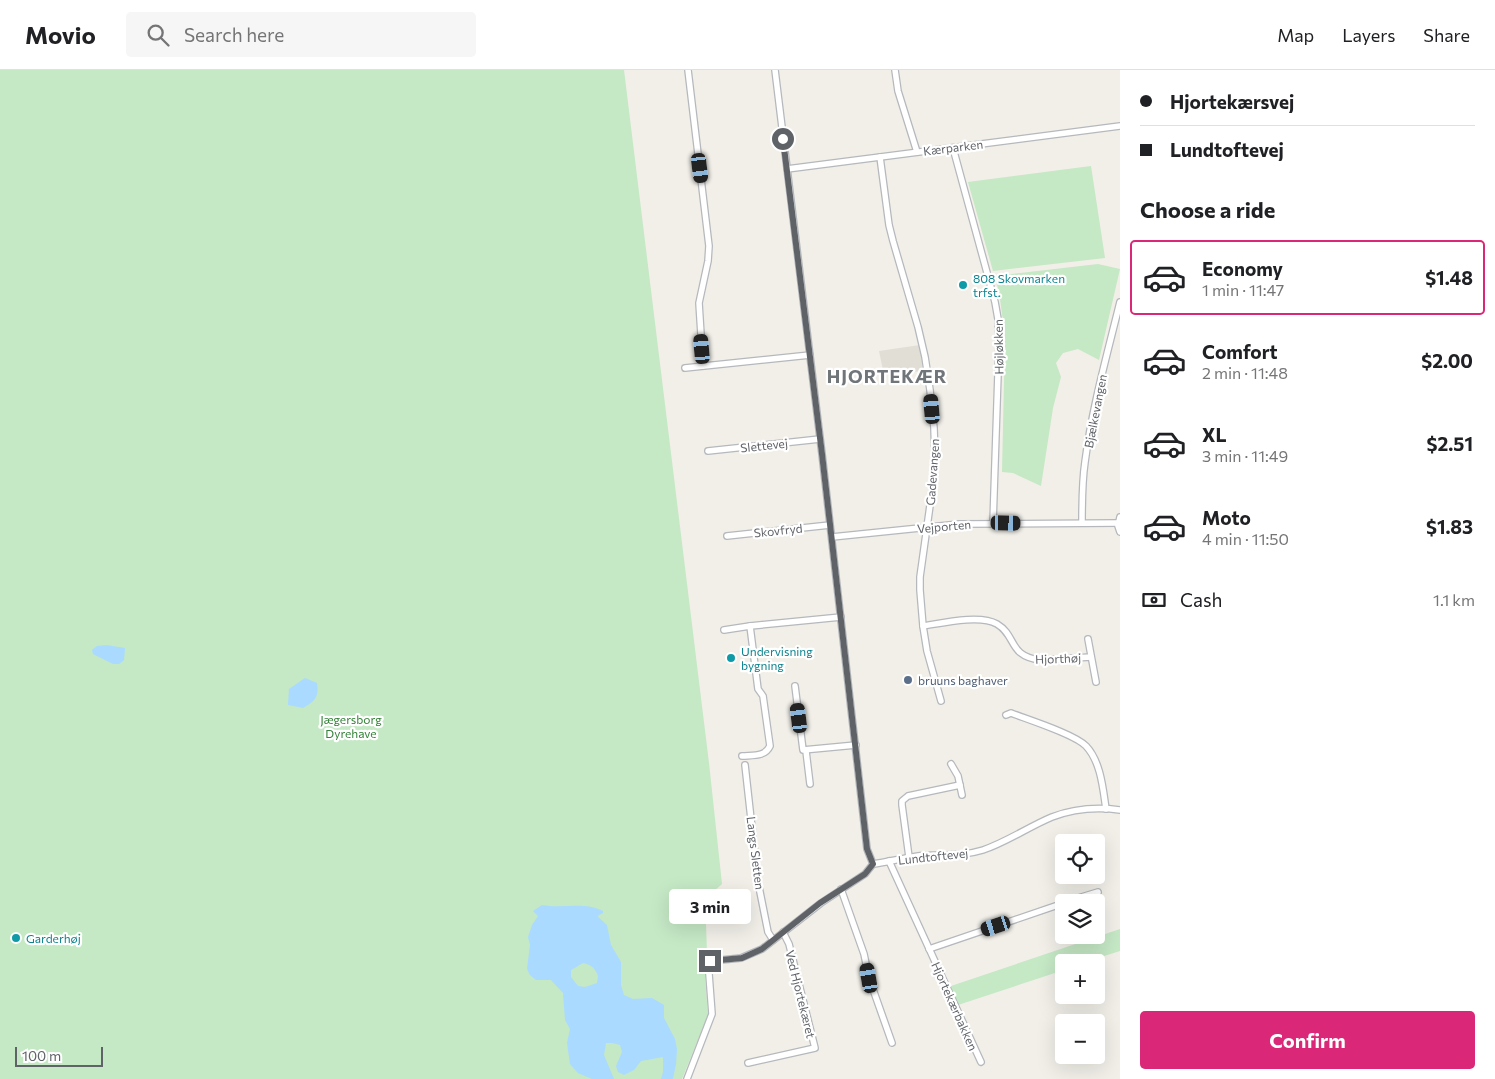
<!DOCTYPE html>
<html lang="en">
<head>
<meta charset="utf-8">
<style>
  :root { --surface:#fff; --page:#f6f6f6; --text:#202124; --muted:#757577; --line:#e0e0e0; --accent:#db2777 }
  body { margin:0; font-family:Commissioner,sans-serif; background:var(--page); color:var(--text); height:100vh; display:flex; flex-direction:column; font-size:19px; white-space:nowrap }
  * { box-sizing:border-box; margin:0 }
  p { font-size:16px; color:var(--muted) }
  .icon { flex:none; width:28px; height:28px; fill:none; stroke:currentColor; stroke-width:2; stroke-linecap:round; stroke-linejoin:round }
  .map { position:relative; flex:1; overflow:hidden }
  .drawer { display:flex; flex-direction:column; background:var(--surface); width:375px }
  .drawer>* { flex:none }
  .hud { display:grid; align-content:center; height:110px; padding:0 20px; background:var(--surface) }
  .fabs { position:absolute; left:1055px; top:764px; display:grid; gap:10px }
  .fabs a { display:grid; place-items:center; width:50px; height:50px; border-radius:5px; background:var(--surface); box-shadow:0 5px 20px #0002; font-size:25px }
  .scale { position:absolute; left:15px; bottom:12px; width:88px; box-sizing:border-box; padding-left:5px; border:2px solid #5f6368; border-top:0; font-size:14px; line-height:18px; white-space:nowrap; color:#5f6368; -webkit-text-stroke:4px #fff; paint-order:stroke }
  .end { position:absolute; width:22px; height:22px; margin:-11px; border:6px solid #5f6368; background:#fff; box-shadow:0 0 0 2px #fff }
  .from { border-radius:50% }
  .bubble { position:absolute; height:35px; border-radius:5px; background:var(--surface); box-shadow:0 5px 20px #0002; font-size:16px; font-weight:700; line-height:35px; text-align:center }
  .car { position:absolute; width:15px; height:30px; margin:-15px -8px; border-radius:6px; box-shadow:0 0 4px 1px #0007; background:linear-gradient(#222 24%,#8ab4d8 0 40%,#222 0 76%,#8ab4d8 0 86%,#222 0) }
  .hud b { display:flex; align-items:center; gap:18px; height:48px; font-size:19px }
  .hud b+b { border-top:1px solid var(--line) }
  .hud i { width:12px; height:12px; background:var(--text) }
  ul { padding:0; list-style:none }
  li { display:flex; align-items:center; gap:15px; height:75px; margin:0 10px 8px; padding:0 10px; border:2px solid transparent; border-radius:5px }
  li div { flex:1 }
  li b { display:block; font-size:19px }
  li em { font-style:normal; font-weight:700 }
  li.on { border-color:var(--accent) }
  li>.icon { width:45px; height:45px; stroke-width:1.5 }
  h2 { padding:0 20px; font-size:22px; line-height:60px }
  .pay { display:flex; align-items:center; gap:12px; height:55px; padding:0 20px; font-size:19px }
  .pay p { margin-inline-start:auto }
  .primary-button { display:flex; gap:10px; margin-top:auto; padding:10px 20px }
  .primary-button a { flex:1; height:58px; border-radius:5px; background:var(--accent); color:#fff; font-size:20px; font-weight:700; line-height:58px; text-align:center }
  header { display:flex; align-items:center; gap:30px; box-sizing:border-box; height:70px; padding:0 25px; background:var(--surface); border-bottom:1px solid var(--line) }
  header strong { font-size:24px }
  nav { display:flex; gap:28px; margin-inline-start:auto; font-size:18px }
  .search { width:350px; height:45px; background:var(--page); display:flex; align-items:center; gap:12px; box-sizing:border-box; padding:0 18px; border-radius:5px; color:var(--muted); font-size:19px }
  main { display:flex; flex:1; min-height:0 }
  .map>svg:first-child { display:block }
  .education { fill:#e1ded6 }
  .green { fill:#c5e8c5 }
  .water { fill:#aadaff; fill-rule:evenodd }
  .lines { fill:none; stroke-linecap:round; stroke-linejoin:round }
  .street-casing { stroke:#b5b8bc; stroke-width:8 }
  .street { stroke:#fff; stroke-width:5.5 }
  .route { stroke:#5f6368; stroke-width:6 }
  .culture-dot { fill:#0f9aa8; stroke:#fff; stroke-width:2 }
  .service-dot { fill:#5c6f8a; stroke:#fff; stroke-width:2 }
  .labels { text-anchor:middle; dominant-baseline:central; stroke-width:4.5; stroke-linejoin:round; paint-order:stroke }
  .street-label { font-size:12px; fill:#5f6368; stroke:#fff }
  .culture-label { font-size:12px; fill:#0d838f; stroke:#fff; text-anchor:start }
  .service-label { font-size:12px; fill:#4e5e75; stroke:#fff; text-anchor:start }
  .park-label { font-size:12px; fill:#348238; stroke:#fff }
  .district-label { font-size:18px; font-weight:bold; letter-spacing:1px; fill:#70757a; stroke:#fff }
</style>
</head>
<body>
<header>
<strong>Movio</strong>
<div class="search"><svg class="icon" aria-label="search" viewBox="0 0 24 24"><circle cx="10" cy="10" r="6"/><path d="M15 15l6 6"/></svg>Search here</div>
<nav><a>Map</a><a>Layers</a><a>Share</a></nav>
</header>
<main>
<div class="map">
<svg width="1120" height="1009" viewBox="0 0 1120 1009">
  <rect width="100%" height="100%" fill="#f1efe8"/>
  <path class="education" d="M920 275 923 301 884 305 879 281Z"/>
  <g class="green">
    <path d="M0 0H624L709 693 722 814 713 822 706 854 707 883 705 906 708 945 682 1009H0Z"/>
    <path d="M1091 96 1105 188 993 201 968 112Z"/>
    <path d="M1098 194 1120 199 1099 290 1078 279 1063 283 1056 293 1061 307 1053 338 1041 416 1013 403 1002 402 1005 267 999 221 994 206Z"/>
    <path d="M1120 859V881L1085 892H1064V900L958 935 948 917Z"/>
  </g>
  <g class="water">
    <path d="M106 575 125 578 124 590 119 594H113L93 584 92 580 97 576Z"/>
    <path d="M305 608 317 613C319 627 315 631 303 638L288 635 289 619Z"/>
    <path d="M542 835C563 839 584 831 603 841V843L599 845 598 847 607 855 611 875 621 892V915L624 925 633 929 652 928 664 935V948L675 969 677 979 676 994 673 1009H661L663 1002V987L641 991 634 1000 624 1005 618 1002 616 996 622 982 620 975 612 973H606L604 985 614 1009H592L578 1003 570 994 567 973 570 959 565 950 563 923 551 910H536L530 905 527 899 530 875 528 867 532 855 538 846 533 841ZM583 893C592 895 595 898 598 906L597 913 585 917 578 916 571 907V900Z"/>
  </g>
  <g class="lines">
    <defs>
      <g id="street">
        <path d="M688 0 709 176 708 191 699 233 703 296"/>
        <path d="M775 0 822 384 867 779 873 794"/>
        <path d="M895 0 898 21 917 82"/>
        <path d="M953 78 995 232 998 249 999 274 993 453"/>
        <path d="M880 87 889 155 893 171 918 257 925 287 930 320 934 358 935 386 933 414 920 507V520L923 556 927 581 941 631"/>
        <path d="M787 99 1120 56"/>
        <path d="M685 298 810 285"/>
        <path d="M708 381 820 369"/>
        <path d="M1120 447 1118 456 1120 462"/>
        <path d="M1082 453C1082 433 1082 412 1085 392 1092 338 1107 285 1120 232"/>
        <path d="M727 466 830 455"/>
        <path d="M832 467 959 454 1118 453"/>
        <path d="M923 556C942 553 980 544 997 554 1017 566 1008 586 1040 590L1091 587"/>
        <path d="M724 560 750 556"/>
        <path d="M1088 569 1096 612"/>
        <path d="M795 616 803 680 856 675"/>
        <path d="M1006 645 1011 643C1029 650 1074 664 1086 676 1101 692 1103 719 1106 739"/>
        <path d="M806 681 810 714"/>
        <path d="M742 686C753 685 765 687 770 676L763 626 758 619 750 556 841 547"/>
        <path d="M951 694 958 706 962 725"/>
        <path d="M745 695 758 812 768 862 773 870"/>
        <path d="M909 787 902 735V731L908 726 960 715"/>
        <path d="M889 791 981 992"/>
        <path d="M873 794C888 792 903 788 918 786 940 784 961 787 983 780 1007 772 1028 757 1052 747 1073 739 1098 737 1120 740"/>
        <path d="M841 819 864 884 869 908 892 973"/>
        <path d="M1065 832 1098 822"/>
        <path d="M929 879 1064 833"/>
        <path d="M748 993 815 978 789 874 783 862"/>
        <path d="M687 1009 712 944 709 904V896L711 891 741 888 762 879 821 833 865 804 873 794"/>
      </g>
    </defs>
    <use href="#street" class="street-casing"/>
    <use href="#street" class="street"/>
  </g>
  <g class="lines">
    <path class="route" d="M710 891 742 888 762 879 820 833 865 804 873 794 867 779 822 384 783 69"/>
  </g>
  <g class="culture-dot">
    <circle cx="963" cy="215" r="5"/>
    <circle cx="731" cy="588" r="5"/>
    <circle cx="16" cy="868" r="5"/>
  </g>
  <circle class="service-dot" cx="908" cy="610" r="5"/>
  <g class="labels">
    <g class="street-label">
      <text transform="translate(953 77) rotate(-7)">Kærparken</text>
      <text transform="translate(998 277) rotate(-91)">Højløkken</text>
      <text transform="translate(1095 341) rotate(-79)">Bjælkevangen</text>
      <text transform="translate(764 375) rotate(-6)">Slettevej</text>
      <text transform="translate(932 402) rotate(-86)">Gadevangen</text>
      <text transform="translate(944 456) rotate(-5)">Vejporten</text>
      <text transform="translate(778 460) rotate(-6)">Skovfryd</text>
      <text transform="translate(1058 588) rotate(-2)">Hjorthøj</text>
      <text transform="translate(756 783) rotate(83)">Langs Sletten</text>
      <text transform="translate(933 786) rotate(-6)">Lundtoftevej</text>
      <text transform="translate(801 924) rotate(76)">Ved Hjortekæret</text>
      <text transform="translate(955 936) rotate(66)">Hjortekærbakken</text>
    </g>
    <g class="culture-label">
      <text x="973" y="208">808 Skovmarken<tspan x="973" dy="14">trfst.</tspan></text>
      <text x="741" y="581">Undervisning<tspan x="741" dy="14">bygning</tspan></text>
      <text x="26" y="868">Garderhøj</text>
    </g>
    <g class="service-label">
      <text x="918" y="610">bruuns baghaver</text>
    </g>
    <g class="park-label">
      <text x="351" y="649">Jægersborg<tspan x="351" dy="14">Dyrehave</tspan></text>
    </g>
    <g class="district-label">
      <text x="887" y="306">HJORTEKÆR</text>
    </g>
  </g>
</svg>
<div class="fabs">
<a><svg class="icon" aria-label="locate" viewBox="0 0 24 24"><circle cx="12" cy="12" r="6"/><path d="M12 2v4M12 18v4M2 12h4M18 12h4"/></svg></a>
<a><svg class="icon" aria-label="layers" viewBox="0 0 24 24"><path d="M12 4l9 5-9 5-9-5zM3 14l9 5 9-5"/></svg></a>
<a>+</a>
<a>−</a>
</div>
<div class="scale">100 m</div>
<i class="end from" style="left:783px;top:69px"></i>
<i class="end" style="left:710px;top:891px"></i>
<div class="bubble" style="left:669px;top:819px;width:82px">3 min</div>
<i class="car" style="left:700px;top:98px;rotate:173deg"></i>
<i class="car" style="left:702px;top:279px;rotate:355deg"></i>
<i class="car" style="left:932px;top:339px;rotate:355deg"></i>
<i class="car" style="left:1006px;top:453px;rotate:91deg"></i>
<i class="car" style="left:799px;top:648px;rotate:353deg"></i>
<i class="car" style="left:996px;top:856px;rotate:252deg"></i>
<i class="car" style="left:869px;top:908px;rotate:350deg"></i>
</div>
<section class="drawer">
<div class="hud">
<b><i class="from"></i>Hjortekærsvej</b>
<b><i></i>Lundtoftevej</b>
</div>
<h2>Choose a ride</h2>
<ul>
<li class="on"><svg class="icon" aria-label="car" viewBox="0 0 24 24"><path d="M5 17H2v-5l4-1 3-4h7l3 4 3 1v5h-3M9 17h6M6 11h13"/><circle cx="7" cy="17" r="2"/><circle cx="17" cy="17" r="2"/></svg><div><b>Economy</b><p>1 min · 11:47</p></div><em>$1.48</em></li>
<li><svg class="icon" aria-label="car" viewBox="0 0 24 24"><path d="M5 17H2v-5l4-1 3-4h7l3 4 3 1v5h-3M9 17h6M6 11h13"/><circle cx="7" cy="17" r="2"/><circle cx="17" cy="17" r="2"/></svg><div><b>Comfort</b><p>2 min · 11:48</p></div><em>$2.00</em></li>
<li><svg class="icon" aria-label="car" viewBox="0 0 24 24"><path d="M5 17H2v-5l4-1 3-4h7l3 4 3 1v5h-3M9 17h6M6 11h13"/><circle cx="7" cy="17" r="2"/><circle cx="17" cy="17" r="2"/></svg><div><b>XL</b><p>3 min · 11:49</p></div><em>$2.51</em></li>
<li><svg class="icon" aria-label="car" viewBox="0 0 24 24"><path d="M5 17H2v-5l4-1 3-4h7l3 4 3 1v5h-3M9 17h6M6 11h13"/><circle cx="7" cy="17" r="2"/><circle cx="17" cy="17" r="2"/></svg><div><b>Moto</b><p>4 min · 11:50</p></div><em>$1.83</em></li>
</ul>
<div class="pay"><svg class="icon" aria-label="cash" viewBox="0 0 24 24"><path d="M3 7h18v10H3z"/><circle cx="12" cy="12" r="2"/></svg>Cash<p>1.1 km</p></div>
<div class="primary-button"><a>Confirm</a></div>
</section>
</main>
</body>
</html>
